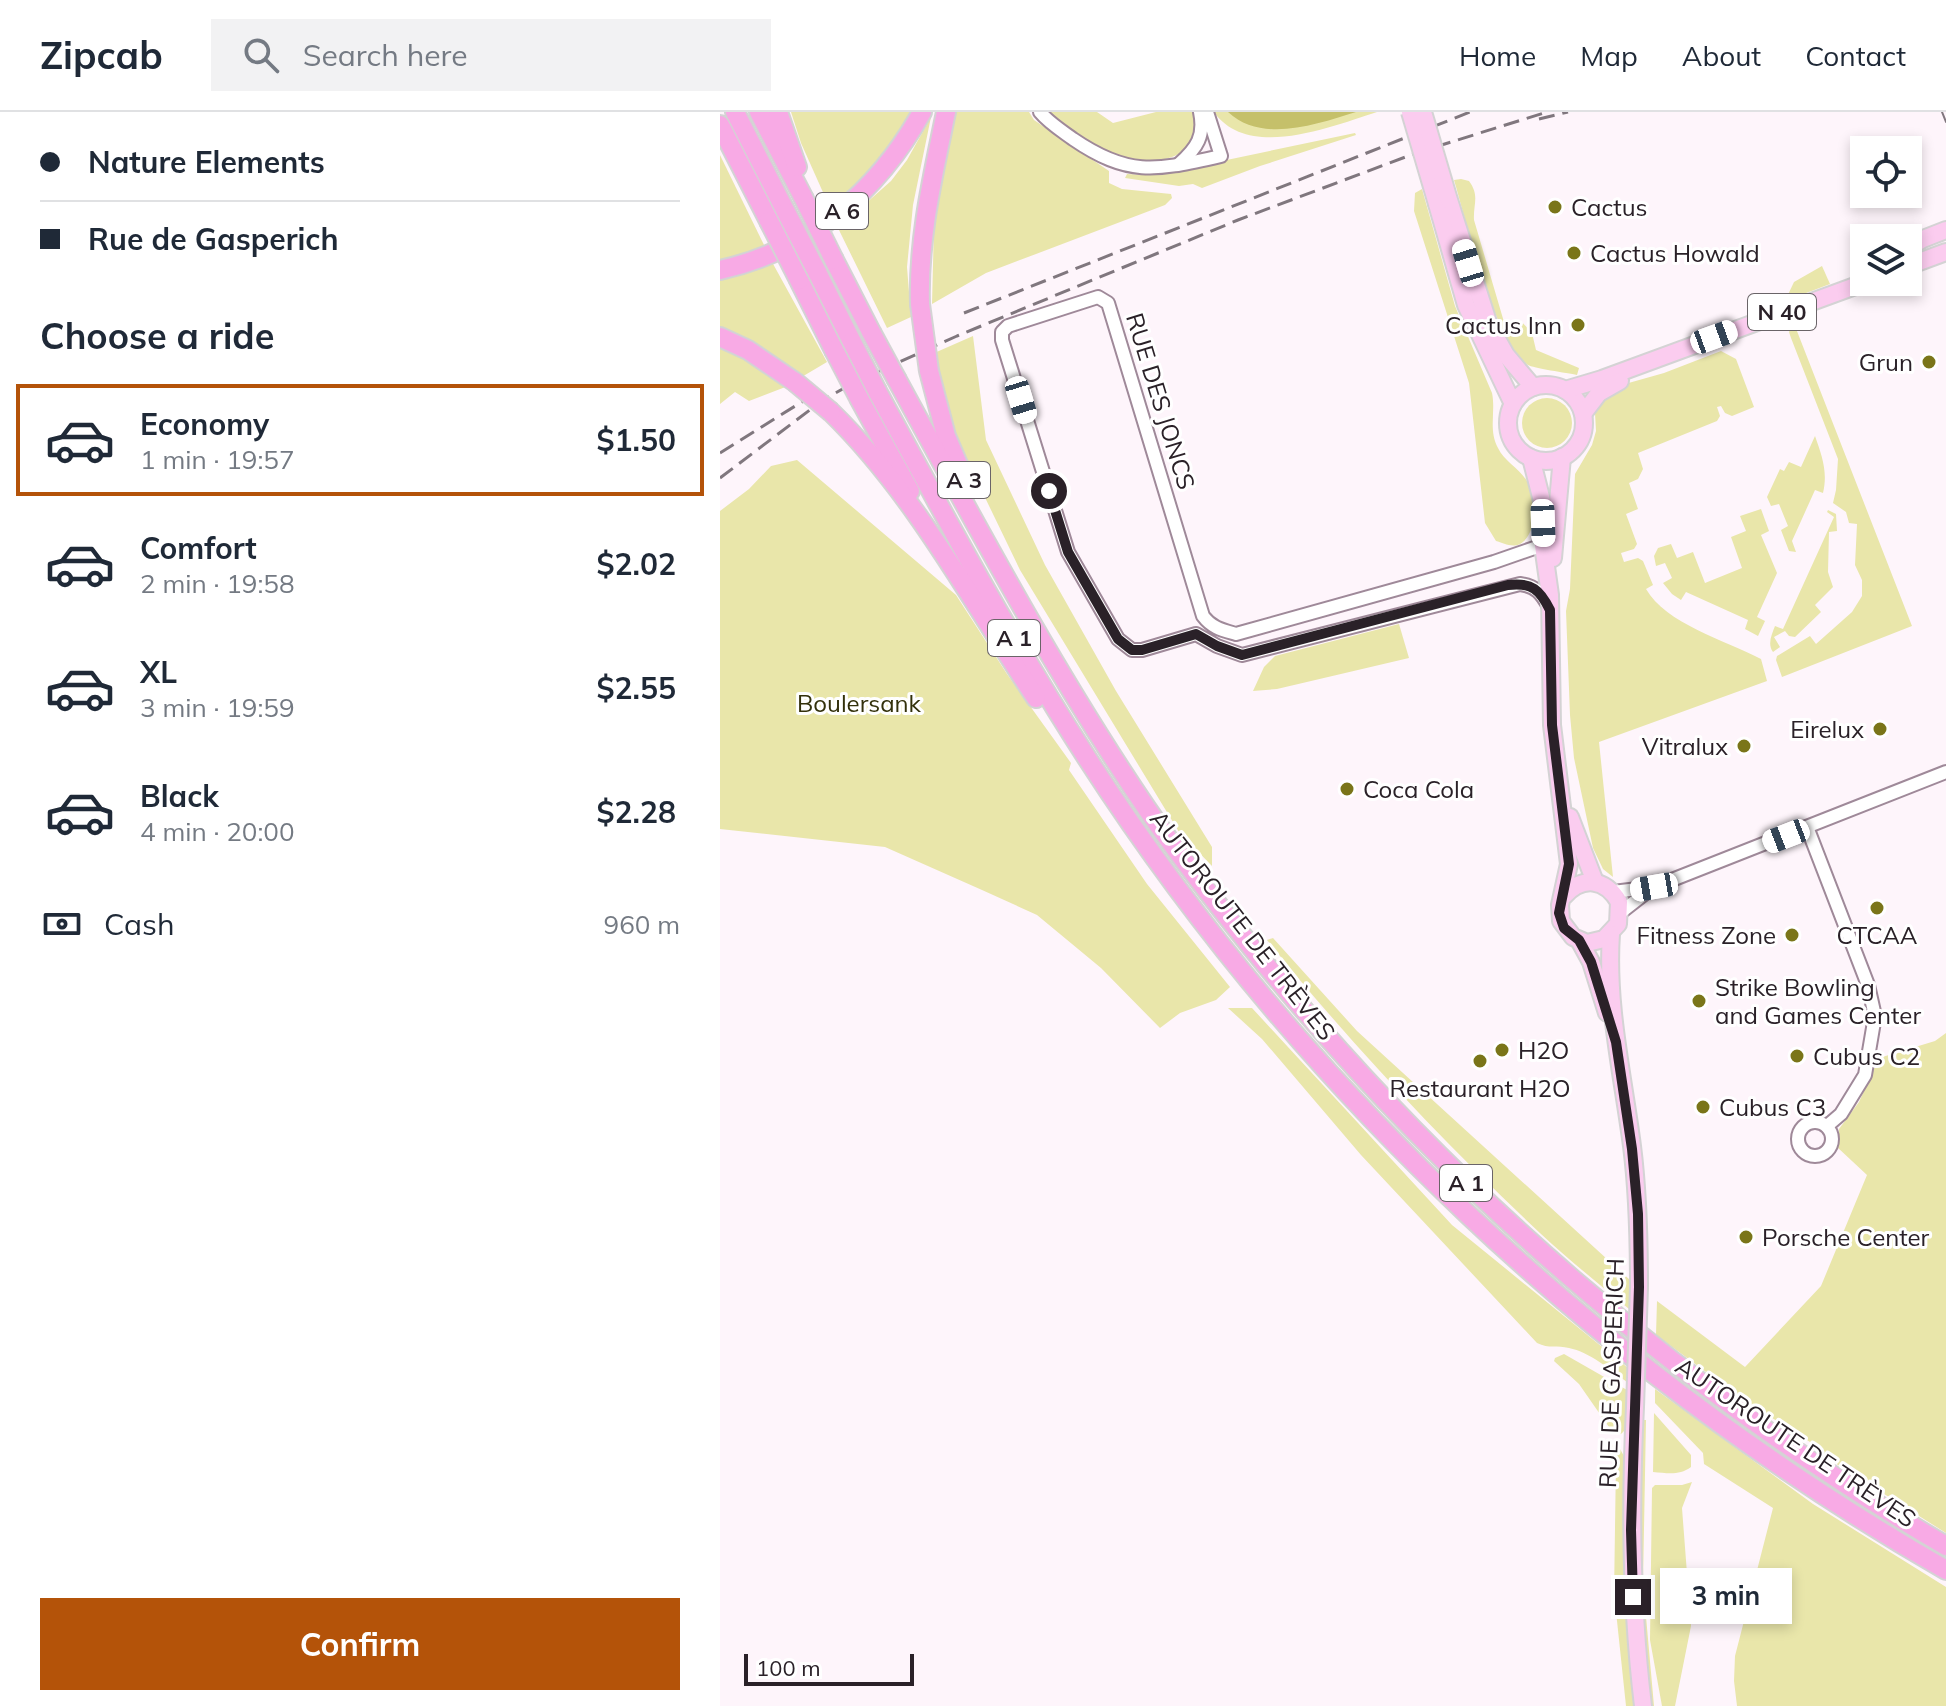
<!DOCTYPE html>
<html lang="en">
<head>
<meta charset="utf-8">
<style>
  :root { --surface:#fff; --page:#f2f2f3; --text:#1f2937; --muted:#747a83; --line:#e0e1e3; --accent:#b45309 }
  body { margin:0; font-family:Mulish,sans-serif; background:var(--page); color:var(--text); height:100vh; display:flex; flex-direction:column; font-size:30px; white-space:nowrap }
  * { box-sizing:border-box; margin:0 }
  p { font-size:26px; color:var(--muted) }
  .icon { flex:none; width:44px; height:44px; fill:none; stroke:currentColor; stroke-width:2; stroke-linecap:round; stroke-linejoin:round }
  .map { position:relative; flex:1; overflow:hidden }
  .details { display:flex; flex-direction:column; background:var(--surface); width:720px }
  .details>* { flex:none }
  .top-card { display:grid; align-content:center; height:176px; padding:0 40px; background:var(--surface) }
  .buttons { position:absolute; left:1130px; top:24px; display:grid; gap:16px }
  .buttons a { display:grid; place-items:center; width:72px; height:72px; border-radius:0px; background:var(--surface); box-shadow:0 4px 12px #0003; font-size:40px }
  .scale { position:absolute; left:24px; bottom:20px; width:170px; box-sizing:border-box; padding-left:8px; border:4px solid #2a2128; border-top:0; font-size:22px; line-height:28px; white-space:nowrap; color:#2a2128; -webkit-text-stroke:6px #fff; paint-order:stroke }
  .end { position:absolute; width:36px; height:36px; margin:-18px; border:10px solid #2a2128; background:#fff; box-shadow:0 0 0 4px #fff }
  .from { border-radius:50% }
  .bubble { position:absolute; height:56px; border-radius:0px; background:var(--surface); box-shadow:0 4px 12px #0003; font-size:26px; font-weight:700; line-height:56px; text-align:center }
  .car { position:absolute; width:24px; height:48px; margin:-24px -12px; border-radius:10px; box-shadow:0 0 6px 2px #0007; background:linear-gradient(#fff 24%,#345 0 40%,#fff 0 76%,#345 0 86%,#fff 0) }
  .top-card b { display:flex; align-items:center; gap:28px; height:76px; font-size:30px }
  .top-card b+b { border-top:2px solid var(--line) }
  .top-card i { width:20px; height:20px; background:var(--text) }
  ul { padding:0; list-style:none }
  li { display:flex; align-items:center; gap:24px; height:112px; margin:0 16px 12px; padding:0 24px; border:4px solid transparent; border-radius:0px }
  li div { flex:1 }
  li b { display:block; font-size:30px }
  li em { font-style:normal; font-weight:700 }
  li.active { border-color:var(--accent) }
  li>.icon { width:72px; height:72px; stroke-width:1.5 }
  h2 { padding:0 40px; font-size:36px; line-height:96px }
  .pay { display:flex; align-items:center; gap:20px; height:88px; padding:0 40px; font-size:30px }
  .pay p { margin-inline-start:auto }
  .button { display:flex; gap:16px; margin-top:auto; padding:16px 40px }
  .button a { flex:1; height:92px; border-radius:0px; background:var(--accent); color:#fff; font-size:32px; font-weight:700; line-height:92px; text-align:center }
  header { display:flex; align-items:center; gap:48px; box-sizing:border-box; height:112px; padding:0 40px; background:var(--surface); border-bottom:2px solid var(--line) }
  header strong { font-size:38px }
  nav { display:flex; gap:44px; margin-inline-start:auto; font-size:28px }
  .search { width:560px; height:72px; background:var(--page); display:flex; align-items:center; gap:20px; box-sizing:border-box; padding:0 28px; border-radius:0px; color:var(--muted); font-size:30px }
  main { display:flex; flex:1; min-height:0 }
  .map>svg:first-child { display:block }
  .green { fill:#e9e6aa }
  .water { fill:#c5c06a }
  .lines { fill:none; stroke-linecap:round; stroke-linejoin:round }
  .minor-casing { stroke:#9f8999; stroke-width:16 }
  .major-casing { stroke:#d4d3d4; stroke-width:20 }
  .highway-casing { stroke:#d4d3d4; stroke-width:22 }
  .minor { stroke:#fff; stroke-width:12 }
  .major { stroke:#fbccef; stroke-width:16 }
  .highway { stroke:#f8aae5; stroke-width:18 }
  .tram { stroke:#80777e; stroke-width:2 }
  .rail { stroke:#80777e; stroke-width:3; stroke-dasharray:16 8; stroke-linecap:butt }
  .major-bridge-casing { stroke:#d4d3d4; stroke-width:20; stroke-linecap:butt }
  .highway-bridge-casing { stroke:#d4d3d4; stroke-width:22; stroke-linecap:butt }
  .major-bridge { stroke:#fbccef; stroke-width:16 }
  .highway-bridge { stroke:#f8aae5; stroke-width:18 }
  .route { stroke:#2a2128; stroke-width:10 }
  .poi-dot { fill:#7a7519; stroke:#fff; stroke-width:3 }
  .labels { text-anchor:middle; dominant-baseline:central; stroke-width:6; stroke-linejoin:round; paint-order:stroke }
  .shield { fill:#fff; stroke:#6a6468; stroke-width:2 }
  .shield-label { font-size:22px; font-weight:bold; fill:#2a2128 }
  .poi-label { font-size:24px; fill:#2a2128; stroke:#fff; text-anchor:start }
  .street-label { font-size:24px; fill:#2a2128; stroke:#fff }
  .park-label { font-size:24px; fill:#33310b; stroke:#fff }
</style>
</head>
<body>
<header>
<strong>Zipcab</strong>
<div class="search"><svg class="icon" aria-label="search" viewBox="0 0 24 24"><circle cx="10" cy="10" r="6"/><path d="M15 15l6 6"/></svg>Search here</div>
<nav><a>Home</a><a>Map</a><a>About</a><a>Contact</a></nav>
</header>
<main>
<section class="details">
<div class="top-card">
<b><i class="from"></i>Nature Elements</b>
<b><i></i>Rue de Gasperich</b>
</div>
<h2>Choose a ride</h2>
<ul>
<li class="active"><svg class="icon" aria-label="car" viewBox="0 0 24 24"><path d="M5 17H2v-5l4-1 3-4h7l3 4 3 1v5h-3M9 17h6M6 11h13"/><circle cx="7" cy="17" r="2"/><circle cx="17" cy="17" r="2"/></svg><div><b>Economy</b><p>1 min · 19:57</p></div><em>$1.50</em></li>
<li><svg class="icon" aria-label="car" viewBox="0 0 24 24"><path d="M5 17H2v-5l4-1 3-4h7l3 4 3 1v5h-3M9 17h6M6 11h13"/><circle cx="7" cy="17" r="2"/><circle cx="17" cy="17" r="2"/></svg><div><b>Comfort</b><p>2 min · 19:58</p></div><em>$2.02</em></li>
<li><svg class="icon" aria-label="car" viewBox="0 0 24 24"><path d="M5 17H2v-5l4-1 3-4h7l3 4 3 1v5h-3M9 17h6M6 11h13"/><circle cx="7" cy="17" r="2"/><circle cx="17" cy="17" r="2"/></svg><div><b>XL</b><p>3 min · 19:59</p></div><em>$2.55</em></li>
<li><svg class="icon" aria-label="car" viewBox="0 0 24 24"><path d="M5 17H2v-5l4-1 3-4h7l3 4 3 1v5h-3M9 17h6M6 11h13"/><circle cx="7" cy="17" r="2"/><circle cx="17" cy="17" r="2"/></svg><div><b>Black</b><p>4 min · 20:00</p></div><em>$2.28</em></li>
</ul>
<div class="pay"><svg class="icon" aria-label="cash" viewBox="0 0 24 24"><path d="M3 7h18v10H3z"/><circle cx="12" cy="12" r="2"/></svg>Cash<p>960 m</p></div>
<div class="button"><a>Confirm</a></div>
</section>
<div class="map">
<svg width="1226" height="1594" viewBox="0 0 1226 1594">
  <rect width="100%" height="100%" fill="#fef5fb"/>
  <g class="green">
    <path d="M71 0H192C166 43 148 63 110 96L81 31Z"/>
    <path d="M235 0H309L314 8 389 59V71L402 77 451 82 452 86 445 93 266 161 212 192 214 113Z"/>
    <path d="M329 0H377L393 11 436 0H475C477 21 473 37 452 45 406 62 361 30 329 0Z"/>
    <path d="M494 0H657C613 14 528 49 494 0Z"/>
    <path d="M211 5 193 93 187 155 191 205 167 216 118 116 171 69 187 48Z"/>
    <path d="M635 21 636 23 540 54 482 76 473 72 459 74 405 66 407 62 426 63 459 58Z"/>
    <path d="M0 43 45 135 0 150Z"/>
    <path d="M741 67 749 69C760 84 753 92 754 108L784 210 792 211 800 208 812 221 816 238 859 256 857 263C848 261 812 256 808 253 775 233 746 108 734 68Z"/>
    <path d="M702 77 735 194 772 281C776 300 768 317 778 336 784 349 799 356 807 369 817 384 818 422 800 432 792 436 783 431 776 429L765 411 749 271 694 99 695 81Z"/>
    <path d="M52 150 107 250 80 266 32 232 0 216V169Z"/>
    <path d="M1102 154 1110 172 1065 189 1074 170Z"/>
    <path d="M1075 214 1192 514 1062 565 1056 548 1057 544 1090 524 1096 532 1132 500 1142 484V468L1135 453 1137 412 1129 411 1126 400 1113 391 1116 378 1118 347 1071 226 1069 220 1071 215Z"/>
    <path d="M253 224 266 328 325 453 396 579 492 735V754L459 720 300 458 230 313 212 242Z"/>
    <path d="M0 234 12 239 68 274 29 289 15 280 0 292Z"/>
    <path d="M1001 239 1016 247 1034 295 1012 304 1005 301 1001 294 997 295 1000 304 997 309 918 341 923 357 918 367 909 371 918 397 906 402 917 432 914 437 901 441 904 450 918 446 923 449 933 473 926 477C946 512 1005 528 1041 547L1047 569 879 630 893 765 883 757 873 736 854 646 850 603 846 499 850 477 855 362 872 333 876 319 875 301 883 286 905 272 944 261Z"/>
    <circle cx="827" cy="311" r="25"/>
    <path d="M1095 324C1102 344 1108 360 1103 381L1095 378 1072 429 1076 440 1069 439 1061 418 1068 414 1059 392 1051 394 1047 385 1060 357 1064 359 1069 350 1081 355Z"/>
    <path d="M77 348 236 483 287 562 351 651 349 658 427 772 510 875 496 888 460 901 440 916 381 856 317 803 262 778 165 735 0 717V399L29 377 51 354Z"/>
    <path d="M1041 397 1049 419 1041 423 1057 461 1037 505 1045 509 1038 524 1025 517 1028 508 966 480 961 488 952 482 943 471 952 466 945 451 936 454 934 444 938 436 951 432 957 446 973 440 985 471 1022 456 1011 425 1026 419 1020 404Z"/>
    <path d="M1108 398 1116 402 1117 419 1109 420 1108 460 1113 475 1095 493 1101 500 1075 525 1069 524 1065 519 1054 525 1060 535 1053 540C1047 532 1052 522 1055 514L1063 517 1114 405 1107 400Z"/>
    <path d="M679 512 689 546 557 577 533 579 544 555 555 544Z"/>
    <path d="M553 826 637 919 910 1168 909 1197C879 1172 849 1148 821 1122 723 1030 631 932 547 828Z"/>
    <path d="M508 896H532L732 1113 908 1256 907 1270C891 1258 869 1240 849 1236 837 1233 829 1237 817 1231L641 1043 542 927Z"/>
    <path d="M1226 921V1421L1099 1341 1101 1337 1024 1288 936 1223 937 1189 1025 1255 1101 1174 1147 1063 1117 1035 1119 1017 1139 990 1159 946 1215 929Z"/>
    <path d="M844 1242 907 1278 906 1294 909 1295C908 1306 909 1316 901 1322L891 1318 859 1272 834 1249 835 1246Z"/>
    <path d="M935 1277 1093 1392 1226 1475V1594H1017L1014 1569 1015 1544 1053 1396 984 1352 983 1341 935 1291Z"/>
    <path d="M934 1301 971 1343V1355C959 1364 947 1361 933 1360Z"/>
    <path d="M922 1308H926L923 1471 934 1594H931C917 1499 919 1404 922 1308Z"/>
    <path d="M886 1330 899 1335 905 1346V1483L894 1484 896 1348Z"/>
    <path d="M972 1370 962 1396 971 1514 955 1594H942L930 1528 932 1376 935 1373H962Z"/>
    <path d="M895 1490 907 1494 916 1594H906Z"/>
  </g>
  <path class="water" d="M508 0H636C597 12 542 32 508 0Z"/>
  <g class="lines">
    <defs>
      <g id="minor">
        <path d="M320 0C329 11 342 19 353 27 410 66 437 58 501 44L487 0"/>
        <path d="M459 52C477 36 485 24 480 0"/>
        <path d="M823 433 774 450 516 522C502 518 492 516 483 504L388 191 378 185 288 214 282 220V228L348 440 398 527 412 538H422L476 522 497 534 522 543 800 472C816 474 822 482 829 495"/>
        <path d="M1087 715 1148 873 1155 904 1145 963 1121 1002 1107 1014"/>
        <path d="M893 780 934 775 1226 660"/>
        <path d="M900 801 932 776"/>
        <circle cx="1095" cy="1027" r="17"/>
      </g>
      <g id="major">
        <path d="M729 88 769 213 786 243 813 275"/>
        <path d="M717 92 746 193 793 292"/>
        <path d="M1188 136 1203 127 1226 118"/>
        <path d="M1188 154 1226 140"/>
        <circle cx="826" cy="311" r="38"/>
        <path d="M845 278 882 267 1146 170"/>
        <path d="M863 302 879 281 900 269"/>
        <path d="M811 346 822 389 823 433 830 483 832 613 849 752 840 793 841 809 853 825 867 831 884 827 898 812 899 790C885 766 862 764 844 784"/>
        <path d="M833 446 842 345"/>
        <path d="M850 705 875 770"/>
        <path d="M891 822C886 893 903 964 912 1034 918 1081 919 1128 919 1175"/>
        <path d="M859 828 871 850 887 901"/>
        <path d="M915 1295C910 1395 911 1494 923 1594"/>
      </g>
      <g id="highway">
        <path d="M15 0 66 100"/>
        <path d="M39 0 83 85"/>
        <path d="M58 0 77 55"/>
        <path d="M0 13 49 109"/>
        <path d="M114 148 151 220"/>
        <path d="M0 158C90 138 158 79 202 0"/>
        <path d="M97 160 132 230"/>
        <path d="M79 168 114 238"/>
        <path d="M200 192C198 126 213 64 226 0"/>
        <path d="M0 225 28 238 75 270"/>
        <path d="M209 259 226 324 249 378"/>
        <path d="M177 268C256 413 334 560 427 697 460 745 496 791 533 837 726 1076 961 1279 1226 1434"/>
        <path d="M157 279C224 403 290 527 367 646 582 979 882 1260 1226 1458"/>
        <path d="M140 288 190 379"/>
        <path d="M111 300C195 382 252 490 316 586"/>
      </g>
    </defs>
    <use href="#minor" class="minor-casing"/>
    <use href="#major" class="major-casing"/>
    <use href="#highway" class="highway-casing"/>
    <use href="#minor" class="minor"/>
    <use href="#major" class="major"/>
    <use href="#highway" class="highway"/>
    <path class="tram" d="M1222 0 1226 10"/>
    <g class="rail">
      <path d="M819 7 848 0"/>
      <path d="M244 201 750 0"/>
      <path d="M0 341 88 286"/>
      <path d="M0 366 103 288 135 270 237 224 518 108 696 41 827 0"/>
    </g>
    <defs>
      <g id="major-bridge">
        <path d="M690 0 717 92"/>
        <path d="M703 0 729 88"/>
        <path d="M915 1295 919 1175"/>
      </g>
      <g id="highway-bridge">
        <path d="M83 85 114 148"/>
        <path d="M66 100 97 160"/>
        <path d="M49 109 79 168"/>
        <path d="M200 192 209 259"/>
        <path d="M151 220 177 268"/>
        <path d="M132 230 157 279"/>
        <path d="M114 238 140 288"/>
        <path d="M75 270 111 300"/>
      </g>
    </defs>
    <use href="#major-bridge" class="major-bridge-casing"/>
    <use href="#highway-bridge" class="highway-bridge-casing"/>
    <use href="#major-bridge" class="major-bridge"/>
    <use href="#highway-bridge" class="highway-bridge"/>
  </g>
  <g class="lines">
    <path class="route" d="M329 379 348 440 398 527 412 538H422L476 522 497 534 522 543 788 473C812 470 820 478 830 498L832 613 849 752 839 801 844 816 859 828 871 850 896 930 912 1037 918 1102 919 1175 911 1418 913 1485"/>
  </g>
  <g class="poi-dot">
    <circle cx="835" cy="95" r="8"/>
    <circle cx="854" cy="141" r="8"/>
    <circle cx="858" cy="213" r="8"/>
    <circle cx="1209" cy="250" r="8"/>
    <circle cx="1160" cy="617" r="8"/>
    <circle cx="1024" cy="634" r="8"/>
    <circle cx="627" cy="677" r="8"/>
    <circle cx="1157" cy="796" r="8"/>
    <circle cx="1072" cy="823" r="8"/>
    <circle cx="979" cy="889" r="8"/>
    <circle cx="782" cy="938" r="8"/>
    <circle cx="1077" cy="944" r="8"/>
    <circle cx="760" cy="949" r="8"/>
    <circle cx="983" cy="995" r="8"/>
    <circle cx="1026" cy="1125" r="8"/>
  </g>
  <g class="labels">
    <g class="shield">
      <rect x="96" y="81" width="52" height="36" rx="6"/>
      <rect x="1028" y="182" width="68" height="36" rx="6"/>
      <rect x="218" y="350" width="52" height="36" rx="6"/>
      <rect x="268" y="508" width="52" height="36" rx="6"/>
      <rect x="720" y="1053" width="52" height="36" rx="6"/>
    </g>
    <g class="shield-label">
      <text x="122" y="99">A 6</text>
      <text x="1062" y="200">N 40</text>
      <text x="244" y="368">A 3</text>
      <text x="294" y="526">A 1</text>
      <text x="746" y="1071">A 1</text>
    </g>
    <g class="poi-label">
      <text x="851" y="95">Cactus</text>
      <text x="870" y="141">Cactus Howald</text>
      <text x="842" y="213" text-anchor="end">Cactus Inn</text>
      <text x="1193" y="250" text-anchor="end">Grun</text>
      <text x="1144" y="617" text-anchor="end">Eirelux</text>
      <text x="1008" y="634" text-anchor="end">Vitralux</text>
      <text x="643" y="677">Coca Cola</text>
      <text x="1056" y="823" text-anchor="end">Fitness Zone</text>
      <text x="1157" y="823" text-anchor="middle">CTCAA</text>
      <text x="995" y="875">Strike Bowling<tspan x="995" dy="28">and Games Center</tspan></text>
      <text x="798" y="938">H2O</text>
      <text x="1093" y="944">Cubus C2</text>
      <text x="760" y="976" text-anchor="middle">Restaurant H2O</text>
      <text x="999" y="995">Cubus C3</text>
      <text x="1042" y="1125">Porsche Center</text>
    </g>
    <g class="street-label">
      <text transform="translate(441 289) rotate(73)">RUE DES JONCS</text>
      <text transform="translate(523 813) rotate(52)">AUTOROUTE DE TRÈVES</text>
      <text transform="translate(891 1261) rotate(-88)">RUE DE GASPERICH</text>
      <text transform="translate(1076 1330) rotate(34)">AUTOROUTE DE TRÈVES</text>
    </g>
    <g class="park-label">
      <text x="139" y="591">Boulersank</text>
    </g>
  </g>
</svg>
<div class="buttons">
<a><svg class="icon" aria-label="locate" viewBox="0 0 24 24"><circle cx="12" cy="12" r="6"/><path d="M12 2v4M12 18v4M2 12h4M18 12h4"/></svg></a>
<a><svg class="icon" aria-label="layers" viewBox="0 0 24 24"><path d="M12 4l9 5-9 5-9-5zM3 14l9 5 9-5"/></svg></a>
</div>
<div class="scale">100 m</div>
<i class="end from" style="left:329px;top:379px"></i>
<i class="end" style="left:913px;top:1485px"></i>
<div class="bubble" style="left:940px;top:1456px;width:132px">3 min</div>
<i class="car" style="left:748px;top:151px;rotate:343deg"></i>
<i class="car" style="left:994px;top:225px;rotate:70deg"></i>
<i class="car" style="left:301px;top:288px;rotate:163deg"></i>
<i class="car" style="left:823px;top:411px;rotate:178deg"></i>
<i class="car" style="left:1066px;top:724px;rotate:249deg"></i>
<i class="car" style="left:934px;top:775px;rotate:260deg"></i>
</div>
</main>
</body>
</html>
